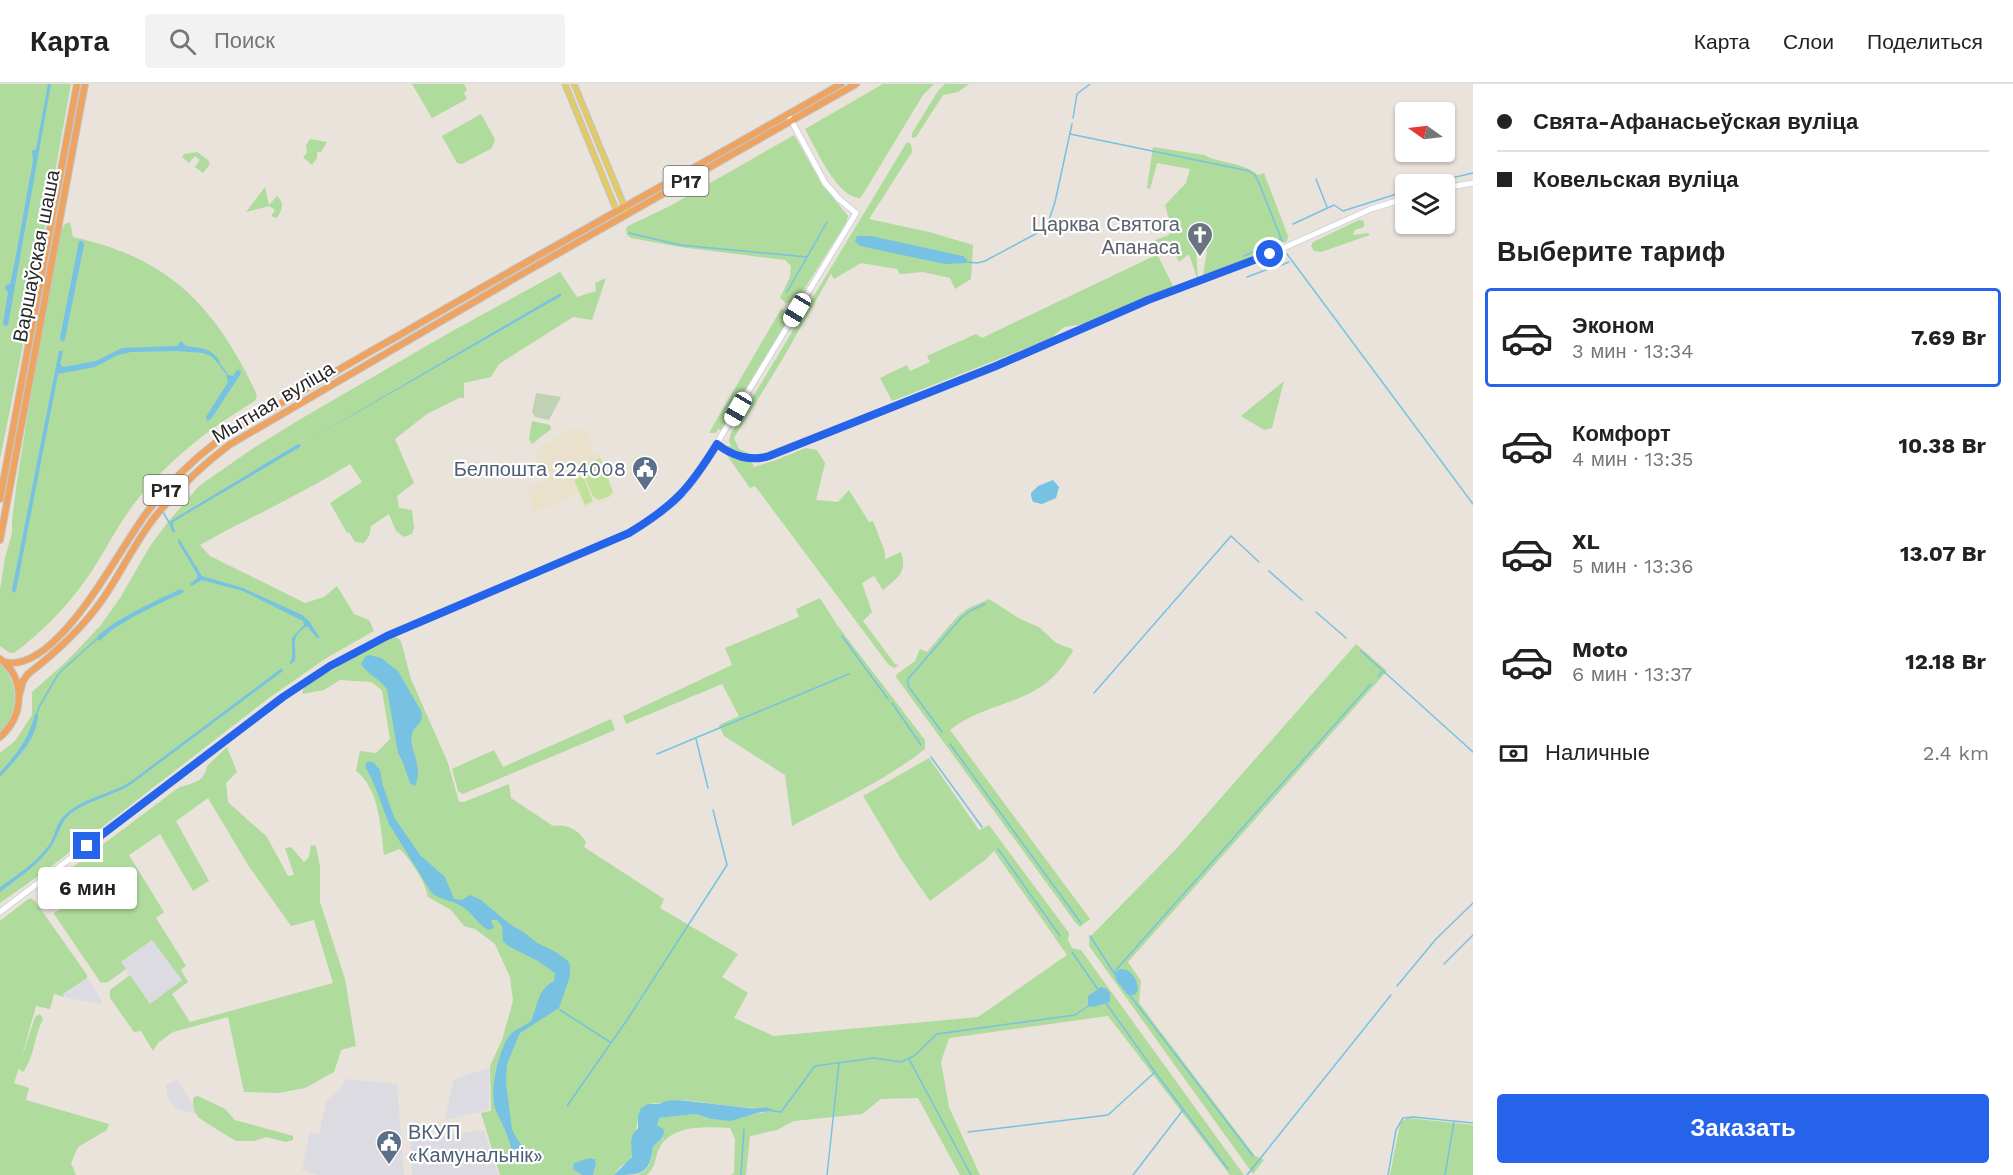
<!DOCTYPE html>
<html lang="ru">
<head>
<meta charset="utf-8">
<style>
  :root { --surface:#fff; --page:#f2f2f2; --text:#222; --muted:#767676; --line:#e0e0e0; --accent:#2563eb }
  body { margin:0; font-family:"Work Sans",sans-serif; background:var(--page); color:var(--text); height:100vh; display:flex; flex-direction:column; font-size:22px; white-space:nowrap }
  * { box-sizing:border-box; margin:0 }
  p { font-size:20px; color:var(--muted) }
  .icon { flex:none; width:33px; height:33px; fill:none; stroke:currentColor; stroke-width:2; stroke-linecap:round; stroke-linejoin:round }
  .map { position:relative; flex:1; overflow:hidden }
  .side { display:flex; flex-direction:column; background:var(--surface); width:540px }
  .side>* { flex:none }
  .guide { display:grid; align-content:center; height:132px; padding:0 24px; background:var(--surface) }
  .needle { width:39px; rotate:284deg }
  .tools { position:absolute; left:1395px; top:18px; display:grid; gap:12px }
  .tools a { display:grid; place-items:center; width:60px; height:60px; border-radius:6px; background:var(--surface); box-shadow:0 2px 4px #0004; font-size:30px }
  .end { position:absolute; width:27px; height:27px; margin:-14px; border:8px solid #2563eb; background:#fff; box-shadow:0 0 0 3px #fff }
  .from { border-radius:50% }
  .bubble { position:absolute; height:42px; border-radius:6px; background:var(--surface); box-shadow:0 2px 4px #0004; font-size:20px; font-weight:700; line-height:42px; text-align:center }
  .car { position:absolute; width:18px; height:36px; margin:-18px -9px; border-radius:8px; box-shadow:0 0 4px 2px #0007; background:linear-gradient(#fff 24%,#345 0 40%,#fff 0 76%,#345 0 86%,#fff 0) }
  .guide b { display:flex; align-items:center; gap:21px; height:57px; font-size:22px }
  .guide b+b { border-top:2px solid var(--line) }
  .guide i { width:15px; height:15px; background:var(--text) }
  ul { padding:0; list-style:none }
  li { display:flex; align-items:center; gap:18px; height:99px; margin:0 12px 9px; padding:0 12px; border:3px solid transparent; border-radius:6px }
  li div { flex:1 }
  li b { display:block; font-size:22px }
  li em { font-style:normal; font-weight:700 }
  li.active { border-color:var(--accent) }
  li>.icon { width:54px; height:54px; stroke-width:1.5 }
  h2 { padding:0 24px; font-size:27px; line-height:72px }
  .pay { display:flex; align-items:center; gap:15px; height:66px; padding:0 24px; font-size:22px }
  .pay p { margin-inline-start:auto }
  .cta { display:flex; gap:12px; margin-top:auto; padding:12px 24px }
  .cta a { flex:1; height:69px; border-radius:6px; background:var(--accent); color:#fff; font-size:24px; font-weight:700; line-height:69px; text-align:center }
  header { display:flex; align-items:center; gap:36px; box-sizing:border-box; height:84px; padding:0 30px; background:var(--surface); border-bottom:2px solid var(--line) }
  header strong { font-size:28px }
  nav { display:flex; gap:33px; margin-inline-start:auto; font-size:21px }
  .search { width:420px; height:54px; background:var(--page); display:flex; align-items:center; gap:15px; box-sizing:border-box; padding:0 21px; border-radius:6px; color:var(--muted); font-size:22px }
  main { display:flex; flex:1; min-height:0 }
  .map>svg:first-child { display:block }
  .industrial { fill:#dddbe2 }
  .education { fill:#eae1cc }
  .green { fill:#afdb9c; fill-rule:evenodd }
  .cemetery { fill:#c1d1b4 }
  .pitch { fill:#c0e199 }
  .water { fill:#77c2e2 }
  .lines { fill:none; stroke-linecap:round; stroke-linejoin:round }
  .stream { stroke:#77c2e2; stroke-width:1.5 }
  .secondary-casing { stroke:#d0d3e0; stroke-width:7 }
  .primary-casing { stroke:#c3c3c3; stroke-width:7 }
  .highway-casing { stroke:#c3c3c3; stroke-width:8 }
  .secondary { stroke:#fff; stroke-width:5 }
  .primary { stroke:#e2ca67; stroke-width:5 }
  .highway { stroke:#eea361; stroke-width:6 }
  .route { stroke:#2563eb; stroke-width:8 }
  .labels { text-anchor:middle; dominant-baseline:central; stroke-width:4.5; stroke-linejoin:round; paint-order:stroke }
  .shield { fill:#fff; stroke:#686868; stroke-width:1.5 }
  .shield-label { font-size:18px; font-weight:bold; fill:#282828 }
  .worship-label { font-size:20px; fill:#5b616d; stroke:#fff; text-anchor:end }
  .street-label { font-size:20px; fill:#282828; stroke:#fff }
  .service-label { font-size:20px; fill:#4e5e75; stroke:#fff; text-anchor:end }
</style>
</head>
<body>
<header>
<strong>Карта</strong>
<div class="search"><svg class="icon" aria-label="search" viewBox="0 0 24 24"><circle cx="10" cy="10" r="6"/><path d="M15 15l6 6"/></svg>Поиск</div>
<nav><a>Карта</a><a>Слои</a><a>Поделиться</a></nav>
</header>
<main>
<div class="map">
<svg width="1473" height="1091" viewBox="0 0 1473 1091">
  <rect width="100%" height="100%" fill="#e9e3db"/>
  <g class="industrial">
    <path d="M153 855 183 897 150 920 121 879Z"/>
    <path d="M87 894 102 917 101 920 68 914 63 911Z"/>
    <path d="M489 984V1026L445 1036 454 995Z"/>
    <path d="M346 995 397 1000 404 1091H317L302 1086 310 1048 319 1050 327 1016 341 1005Z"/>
    <path d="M177 996 199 1031 176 1024 168 1014 166 1001Z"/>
    <path d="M484 1046 498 1091H412L411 1057Z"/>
  </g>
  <path class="education" d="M568 345H587L594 371 599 370 615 408 610 414 583 425 577 410 534 429 526 405 546 395 534 369Z"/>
  <g class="green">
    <path d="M0 0H71L45 143 35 185 34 202 26 244H14L12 251 21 257 23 261 0 375Z"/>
    <path d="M412 0H464L467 6 464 9 467 15 432 34Z"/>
    <path d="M883 0H934L923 11 863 110 860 114C836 113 816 64 805 45Z"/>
    <path d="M945 0H969L958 8 943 11 916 53 912 54V49L938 7Z"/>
    <path d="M481 30 495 55 492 64 462 80 457 79 442 52Z"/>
    <path d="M794 51 822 100 848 132 846 139 796 218 786 219 780 214 790 193 791 182 785 176 680 163 631 154 627 151 626 145 628 142 670 122Z"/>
    <path d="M310 55 327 58 321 68H317V74L312 81 303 73 307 69 306 61Z"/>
    <path d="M907 58 911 60 912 68 869 135 929 148 973 161 971 195 955 205 950 194 923 188 900 190 897 185 861 179 834 195 831 190 782 276 734 354 739 365 748 369 754 383 776 376 806 364 817 366 825 379 816 416 838 418 849 406 869 438 873 437 885 468V475L901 468C908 488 898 493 883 506L874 492 862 499 872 528 863 537 895 580 899 581 894 584 888 580 755 402 750 404 726 370 728 362H731L729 357 731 349Z"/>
    <path d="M1153 63 1204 71C1221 80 1243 78 1258 91L1264 89 1288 152 1287 157 1223 186 1203 191 1207 167 1206 165 1199 163 1196 167 1198 194H1197L1189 170 1179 178 1169 157 1158 161 1155 156 1169 151 1171 142 1165 121 1186 99 1190 85 1157 79 1150 105 1147 104Z"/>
    <path d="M197 68 208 76 210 80 203 89 195 83 200 76 195 72 189 79 182 73 184 70Z"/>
    <path d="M265 103 269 121 277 112C285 119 282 126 277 134L271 132 275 126 269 122 246 128Z"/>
    <path d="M1359 136 1364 137V143L1355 146 1353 151 1368 149 1370 151 1321 168 1314 167 1311 162 1313 158Z"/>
    <path d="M70 138 73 153C170 174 216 223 257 311L255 317C208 345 167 377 134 420 117 442 105 467 90 490 69 520 44 547 14 569H10L0 562V506L5 474 12 449V437L17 397 34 291 61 146 65 140Z"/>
    <path d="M1156 171 1158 172 1174 204 1084 240 1064 243 1050 255 892 317 880 294 907 281 910 287 930 278 927 272 976 250 982 254Z"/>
    <path d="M560 188 577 213 596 207 595 199 606 194 592 236 573 233 499 280 491 293 464 299V314H459L427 330 395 355 414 399 397 412 399 424 412 426 414 444 412 450 404 453 396 447 389 430 371 442 369 452 364 459 355 458 349 448 347 449 330 419 362 398 350 380C302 410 250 433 200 461L210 472 305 519 324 513 337 502 354 530 369 536 374 547 328 573 269 614 44 788 0 819V669L15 657 32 631V608L67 577 101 541 120 514 150 462 168 438 199 402 252 365 299 336 447 250Z"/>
    <path d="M781 225 789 227V234L721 346 718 345 716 349H709Z"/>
    <path d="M1284 297 1272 344 1264 346 1241 332Z"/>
    <path d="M532 337 550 341 551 345 532 360 529 355Z"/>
    <path d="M820 514 837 541 925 656V665C885 697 837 718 792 742L785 691 724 652 719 641 739 632 722 600 626 640 623 632 732 581 725 564 799 533 796 525Z"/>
    <path d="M989 515 1020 535 1039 543 1056 559 1072 565 1073 567C1065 579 1058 590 1046 599 1018 621 980 622 950 646L1090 835 1080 843 1075 838 896 593 897 590 915 577 920 565 927 568 956 534 967 525Z"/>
    <path d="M394 553 398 554 401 557 411 595 448 679 459 718H464L509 700 511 714 553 742C568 740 578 746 586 758L584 763 664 815 660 824 738 870 722 893 748 909 734 934 774 952 978 933 1067 871 994 767 985 776 930 817 901 775 863 712 929 674 979 746 989 741 1069 849 1068 856 1072 864 1081 866 1244 1091H1230L1108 932 949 954 941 978 949 1023 980 1091H960L918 1014 881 1015 862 1030 794 1037 777 1046 750 1052 746 1091H731L734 1089 735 1055 730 1044C706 1043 671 1040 659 1065 654 1076 657 1081 647 1091H634C650 1089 652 1076 653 1063L663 1054 661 1044 657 1042 656 1039 659 1034 696 1030 711 1035 731 1036 772 1026 770 1024C740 1025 710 1018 680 1016 670 1016 661 1021 652 1019L638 1035 631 1076 621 1082 614 1091H593L596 1080 593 1074 574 1079 582 1091H500L481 1029 491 1027 490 982 502 956 513 917 510 893 495 860 475 845 464 842 451 826 428 813C424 795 412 778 400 765L384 771C381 745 379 703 356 687L360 667 376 669 390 655 382 606 371 598 340 596 324 606 302 610 304 603 318 593 336 584 345 577Z"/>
    <path d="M1356 560 1387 587 1128 878 1141 897 1139 919 1255 1072 1264 1076 1253 1090 1089 862V854L1177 764Z"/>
    <path d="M0 580C20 600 19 628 0 648Z"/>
    <path d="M611 635 615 646 463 710 458 707 452 685 494 666 503 683Z"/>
    <path d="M227 663 237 688 226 699 228 718 267 753 288 792 294 791 285 764 291 763 304 778 309 773 311 761 316 762 320 783V818L345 895 356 962 341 966 334 988 305 1004 278 1009 244 1008 228 933 173 948 158 959 153 967 141 947 134 948 110 914V906L130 891 150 920 182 896 152 856 121 878 126 885 108 898 101 899 54 830 55 828 68 822 65 817 51 825 42 811V807L49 801 178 704C192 699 205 698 207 682ZM208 714 248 781 291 842 314 836 333 899 190 938 172 910 188 898 181 886 186 882 156 834 164 828 129 771 160 750 193 807 209 797 176 737Z"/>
    <path d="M31 814 35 817 87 891V894L63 910 64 913 54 910 50 925 36 922 21 976 35 933 40 930 43 935C34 952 35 970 24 987L22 988 19 984 14 999 29 1004 26 1016 109 1040 107 1046 78 1063 71 1079 76 1091H0V837L27 816Z"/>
    <path d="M198 1012 225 1025 235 1036 293 1052V1056L286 1058 266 1053 254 1057H237L229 1053 199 1034 194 1026 193 1017 194 1013Z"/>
    <path d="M1408 1034 1473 1041V1091H1390L1400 1040 1402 1037Z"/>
  </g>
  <path class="cemetery" d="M536 309 561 313 549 336 535 333 532 328Z"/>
  <g class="pitch">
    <path d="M600 374 613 408 608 413 598 416 593 412 580 383Z"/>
    <path d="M583 392 593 417 585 421 574 396Z"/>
  </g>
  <g class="water">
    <path d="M48 0H51L8 241 5 242 3 240 8 208 5 205 6 201 10 200 13 187 33 77 32 67 36 65Z"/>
    <path d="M857 152H871L963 172 968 177 966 179 945 180 860 162 855 157Z"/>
    <path d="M79 157H83L84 161 65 255 62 258 60 254Z"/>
    <path d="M559 210H561V212L309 356Z"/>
    <path d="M181 257 186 262C200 264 213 264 220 278H217L211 272 203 269 177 267 131 268 118 271 95 283 58 290 16 507 13 509 12 506 59 267H63L60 280 63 283 96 277 122 264 177 262Z"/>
    <path d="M237 286 241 287 240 291 211 335 207 337 206 333 228 298 226 290 233 292Z"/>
    <path d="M298 360 301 361 300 363 173 438V441L175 448H172L169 438Z"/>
    <path d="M1053 396 1059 403 1056 414 1042 420 1033 418 1031 412V409L1038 402Z"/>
    <path d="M179 455 202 492 243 504 302 531 309 537 320 554H317L307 542C289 554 297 559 295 577L289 581 292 573V554L304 541 303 537 243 507 202 496 191 502 190 500 197 494V490L178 458Z"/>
    <path d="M181 505 184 507 183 509C162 518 114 540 100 557L98 556 97 553C111 537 161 514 181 505Z"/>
    <path d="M369 571 381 574 398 587 421 627 422 635C420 640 415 643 413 647 406 664 425 680 415 702L410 699 402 676 398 669 387 605C380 595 367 590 361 580L365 573Z"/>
    <path d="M282 584 283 587 130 701C110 713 85 717 68 732 60 740 58 752 52 761 40 780 18 794 0 808V803C17 791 37 778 49 761 55 752 56 739 64 732 81 714 109 711 130 698Z"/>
    <path d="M38 629C38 655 16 675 0 693V688C17 670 29 654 35 630Z"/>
    <path d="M368 677 374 679 380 686 383 702 394 733 420 771 445 793 454 815 462 816 470 811 481 816 511 841 525 849 537 859 554 867 567 876 570 881V892L559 924 520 949 507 980 506 998 512 1046 519 1058 529 1068 531 1072V1078C515 1079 512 1067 508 1054 505 1043 497 1032 494 1020 491 1003 498 972 506 957 511 946 522 944 531 937 538 921 537 906 554 897L555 889 538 877 508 862 503 857 502 842 497 836H491L494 844 488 846C478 840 472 829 463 823 453 816 440 816 431 808L389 740 374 700 365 682Z"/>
    <path d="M1120 885C1132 885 1137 895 1138 906L1135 911 1127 910 1116 896 1115 889Z"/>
    <path d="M1101 903 1107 905 1110 909V918L1093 923 1088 922V912Z"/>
    <path d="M678 1016C702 1019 725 1021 749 1024 757 1025 765 1022 773 1025L771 1027 761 1028 731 1037 711 1035 696 1030 659 1034 657 1041 664 1046C664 1056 658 1057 653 1063 650 1091 640 1091 614 1091L632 1073 631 1058 633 1050 638 1044V1032L641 1024 648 1020H659L666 1017Z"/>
    <path d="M590 1074 595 1075 596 1080 593 1091H582L573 1085 574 1079Z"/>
  </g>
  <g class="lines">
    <g class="stream">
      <path d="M1073 34 1077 10 1090 0"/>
      <path d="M1070 50 1249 87 1255 91 1259 99 1282 157"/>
      <path d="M1316 95 1327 123"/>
      <path d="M1426 100 1473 89"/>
      <path d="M1049 136 1055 118 1072 40"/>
      <path d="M1293 140 1334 121 1343 127 1406 107"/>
      <path d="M629 149 680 161 807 173"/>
      <path d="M1270 160 1280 155"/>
      <path d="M1287 170 1473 420"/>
      <path d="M1244 172 1263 163"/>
      <path d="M968 178 977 179 985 177 1041 147 1047 141"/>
      <path d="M1279 182 1289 178"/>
      <path d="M1247 193 1271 184"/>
      <path d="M787 208 827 138"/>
      <path d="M217 277 227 290"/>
      <path d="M163 428 170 440"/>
      <path d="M1269 487 1302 516"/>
      <path d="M1316 528 1346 554"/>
      <path d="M842 552 888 615"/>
      <path d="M1361 567 1473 668"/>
      <path d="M1378 592 1382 588"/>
      <path d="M1094 609 1231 452 1259 478"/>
      <path d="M892 619 921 661"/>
      <path d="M37 629 39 623 59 589 99 553"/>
      <path d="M942 648 908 602V595L961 534 970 527 985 520"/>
      <path d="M696 655 708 704"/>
      <path d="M950 660 1081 839"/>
      <path d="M657 670 849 590"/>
      <path d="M931 673 982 743"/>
      <path d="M998 765 1060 852"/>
      <path d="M1090 852 1116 892"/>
      <path d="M1072 868 1099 907"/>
      <path d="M1444 880 1473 851"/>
      <path d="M1114 888 1371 600"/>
      <path d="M1397 902 1436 855 1473 819"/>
      <path d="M1129 910 1253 1072"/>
      <path d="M1106 919 1155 988 1228 1085"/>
      <path d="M560 926 610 958"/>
      <path d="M909 975 971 1091"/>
      <path d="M567 1022 627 936 727 781 713 726"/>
      <path d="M772 1027 781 1028 815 982 874 974 901 978 914 972 937 950 1075 931 1090 921"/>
      <path d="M968 1048 1108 1031 1154 989"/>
      <path d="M741 1091 744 1045"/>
      <path d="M827 1091 839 979"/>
      <path d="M1133 1091 1183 1026"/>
      <path d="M1247 1091 1391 911"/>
      <path d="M1388 1091 1396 1046 1403 1034 1413 1033 1473 1039"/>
      <path d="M1445 1091 1454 1038"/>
    </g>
    <defs>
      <g id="secondary">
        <path d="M1444 104 1473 99"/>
        <path d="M717 360C732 372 751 378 769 372L996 282 1148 216 1270 170 1371 125 1406 114"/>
        <path d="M0 828 283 613 330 582 387 552 629 449 655 433 670 422 684 409 697 392 856 129 839 115 825 99 790 34"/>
      </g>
      <g id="primary">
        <path d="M565 0 620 135"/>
        <path d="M574 0 626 126"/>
      </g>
      <g id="highway">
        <path d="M0 415 77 0"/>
        <path d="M0 456 85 0"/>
        <path d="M0 575C26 595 24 632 0 653"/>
        <path d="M4 578C58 591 120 462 148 427 167 402 189 379 214 360 236 343 261 331 285 317 323 295 360 273 398 252 545 166 694 85 841 0"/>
        <path d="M19 612 23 597 28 590C55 569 82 545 102 516 121 489 134 460 154 434 177 405 200 383 229 361L522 190 856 0"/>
      </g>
    </defs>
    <use href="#secondary" class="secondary-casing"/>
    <use href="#primary" class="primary-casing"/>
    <use href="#highway" class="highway-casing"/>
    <use href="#secondary" class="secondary"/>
    <use href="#primary" class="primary"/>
    <use href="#highway" class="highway"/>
  </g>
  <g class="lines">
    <path class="route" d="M87 762 283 613 330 582 387 552 629 449C675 421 689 405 717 360 732 372 751 378 769 372L996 282 1148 216 1270 170"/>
  </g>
  <defs>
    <symbol id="church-pin" viewBox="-11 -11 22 30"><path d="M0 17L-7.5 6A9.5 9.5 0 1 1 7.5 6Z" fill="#6b7280" stroke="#fff"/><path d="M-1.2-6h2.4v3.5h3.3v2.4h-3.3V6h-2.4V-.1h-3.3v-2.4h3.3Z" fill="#fff"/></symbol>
    <symbol id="civic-pin" viewBox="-11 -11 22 30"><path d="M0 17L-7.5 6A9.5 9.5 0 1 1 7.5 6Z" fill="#5c6f8a" stroke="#fff"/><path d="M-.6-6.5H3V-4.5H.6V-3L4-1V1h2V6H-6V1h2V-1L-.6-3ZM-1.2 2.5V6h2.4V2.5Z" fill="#fff"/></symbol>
  </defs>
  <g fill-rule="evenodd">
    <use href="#church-pin" x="1185" y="136" width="30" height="40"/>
    <use href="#civic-pin" x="630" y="370" width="30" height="40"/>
    <use href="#civic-pin" x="374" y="1044" width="30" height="40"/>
  </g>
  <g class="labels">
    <g class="shield">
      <rect x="663.5" y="82" width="45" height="30" rx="4.5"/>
      <rect x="143.5" y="391" width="45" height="30" rx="4.5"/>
    </g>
    <g class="shield-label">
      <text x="686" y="97">Р17</text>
      <text x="166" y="406">Р17</text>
    </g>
    <g class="worship-label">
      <text x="1180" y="140">Царква Святога<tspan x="1180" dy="23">Апанаса</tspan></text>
    </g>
    <g class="street-label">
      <text transform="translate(36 172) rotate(-79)">Варшаўская шаша</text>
      <text transform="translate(273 318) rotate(-31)">Мытная вуліца</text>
    </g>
    <g class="service-label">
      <text x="626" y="385">Белпошта 224008</text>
      <text x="408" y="1048" text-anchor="start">ВКУП<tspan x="408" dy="23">«Камунальнік»</tspan></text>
    </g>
  </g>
</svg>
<div class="tools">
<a><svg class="needle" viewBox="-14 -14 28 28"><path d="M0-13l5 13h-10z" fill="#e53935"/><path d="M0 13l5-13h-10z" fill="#767676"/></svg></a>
<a><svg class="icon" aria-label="layers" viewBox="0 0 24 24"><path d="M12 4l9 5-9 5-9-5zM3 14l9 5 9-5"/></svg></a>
</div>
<i class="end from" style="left:1270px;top:170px"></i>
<i class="end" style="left:87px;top:762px"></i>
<div class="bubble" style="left:38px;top:783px;width:99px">6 мин</div>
<i class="car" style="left:797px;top:226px;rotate:211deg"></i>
<i class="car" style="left:738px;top:325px;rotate:210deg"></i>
</div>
<section class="side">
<div class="guide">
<b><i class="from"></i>Свята-Афанасьеўская вуліца</b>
<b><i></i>Ковельская вуліца</b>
</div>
<h2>Выберите тариф</h2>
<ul>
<li class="active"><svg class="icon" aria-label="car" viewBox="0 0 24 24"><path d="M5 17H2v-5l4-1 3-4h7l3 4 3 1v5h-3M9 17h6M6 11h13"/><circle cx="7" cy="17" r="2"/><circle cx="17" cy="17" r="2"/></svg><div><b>Эконом</b><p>3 мин · 13:34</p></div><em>7.69 Br</em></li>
<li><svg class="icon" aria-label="car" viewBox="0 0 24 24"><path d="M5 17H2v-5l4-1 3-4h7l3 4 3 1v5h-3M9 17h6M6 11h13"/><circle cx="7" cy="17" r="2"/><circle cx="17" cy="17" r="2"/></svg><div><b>Комфорт</b><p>4 мин · 13:35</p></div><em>10.38 Br</em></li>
<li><svg class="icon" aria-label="car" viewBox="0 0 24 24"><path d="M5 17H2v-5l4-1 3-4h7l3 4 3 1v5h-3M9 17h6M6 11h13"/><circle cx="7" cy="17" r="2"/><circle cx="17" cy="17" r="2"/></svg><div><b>XL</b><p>5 мин · 13:36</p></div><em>13.07 Br</em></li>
<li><svg class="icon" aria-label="car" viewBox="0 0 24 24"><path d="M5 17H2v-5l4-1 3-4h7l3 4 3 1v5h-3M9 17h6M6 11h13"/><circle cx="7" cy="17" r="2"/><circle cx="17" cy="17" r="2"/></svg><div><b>Moto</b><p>6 мин · 13:37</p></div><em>12.18 Br</em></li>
</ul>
<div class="pay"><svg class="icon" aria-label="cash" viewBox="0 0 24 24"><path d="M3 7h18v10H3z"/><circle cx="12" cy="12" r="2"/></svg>Наличные<p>2.4 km</p></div>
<div class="cta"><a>Заказать</a></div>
</section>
</main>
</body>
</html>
